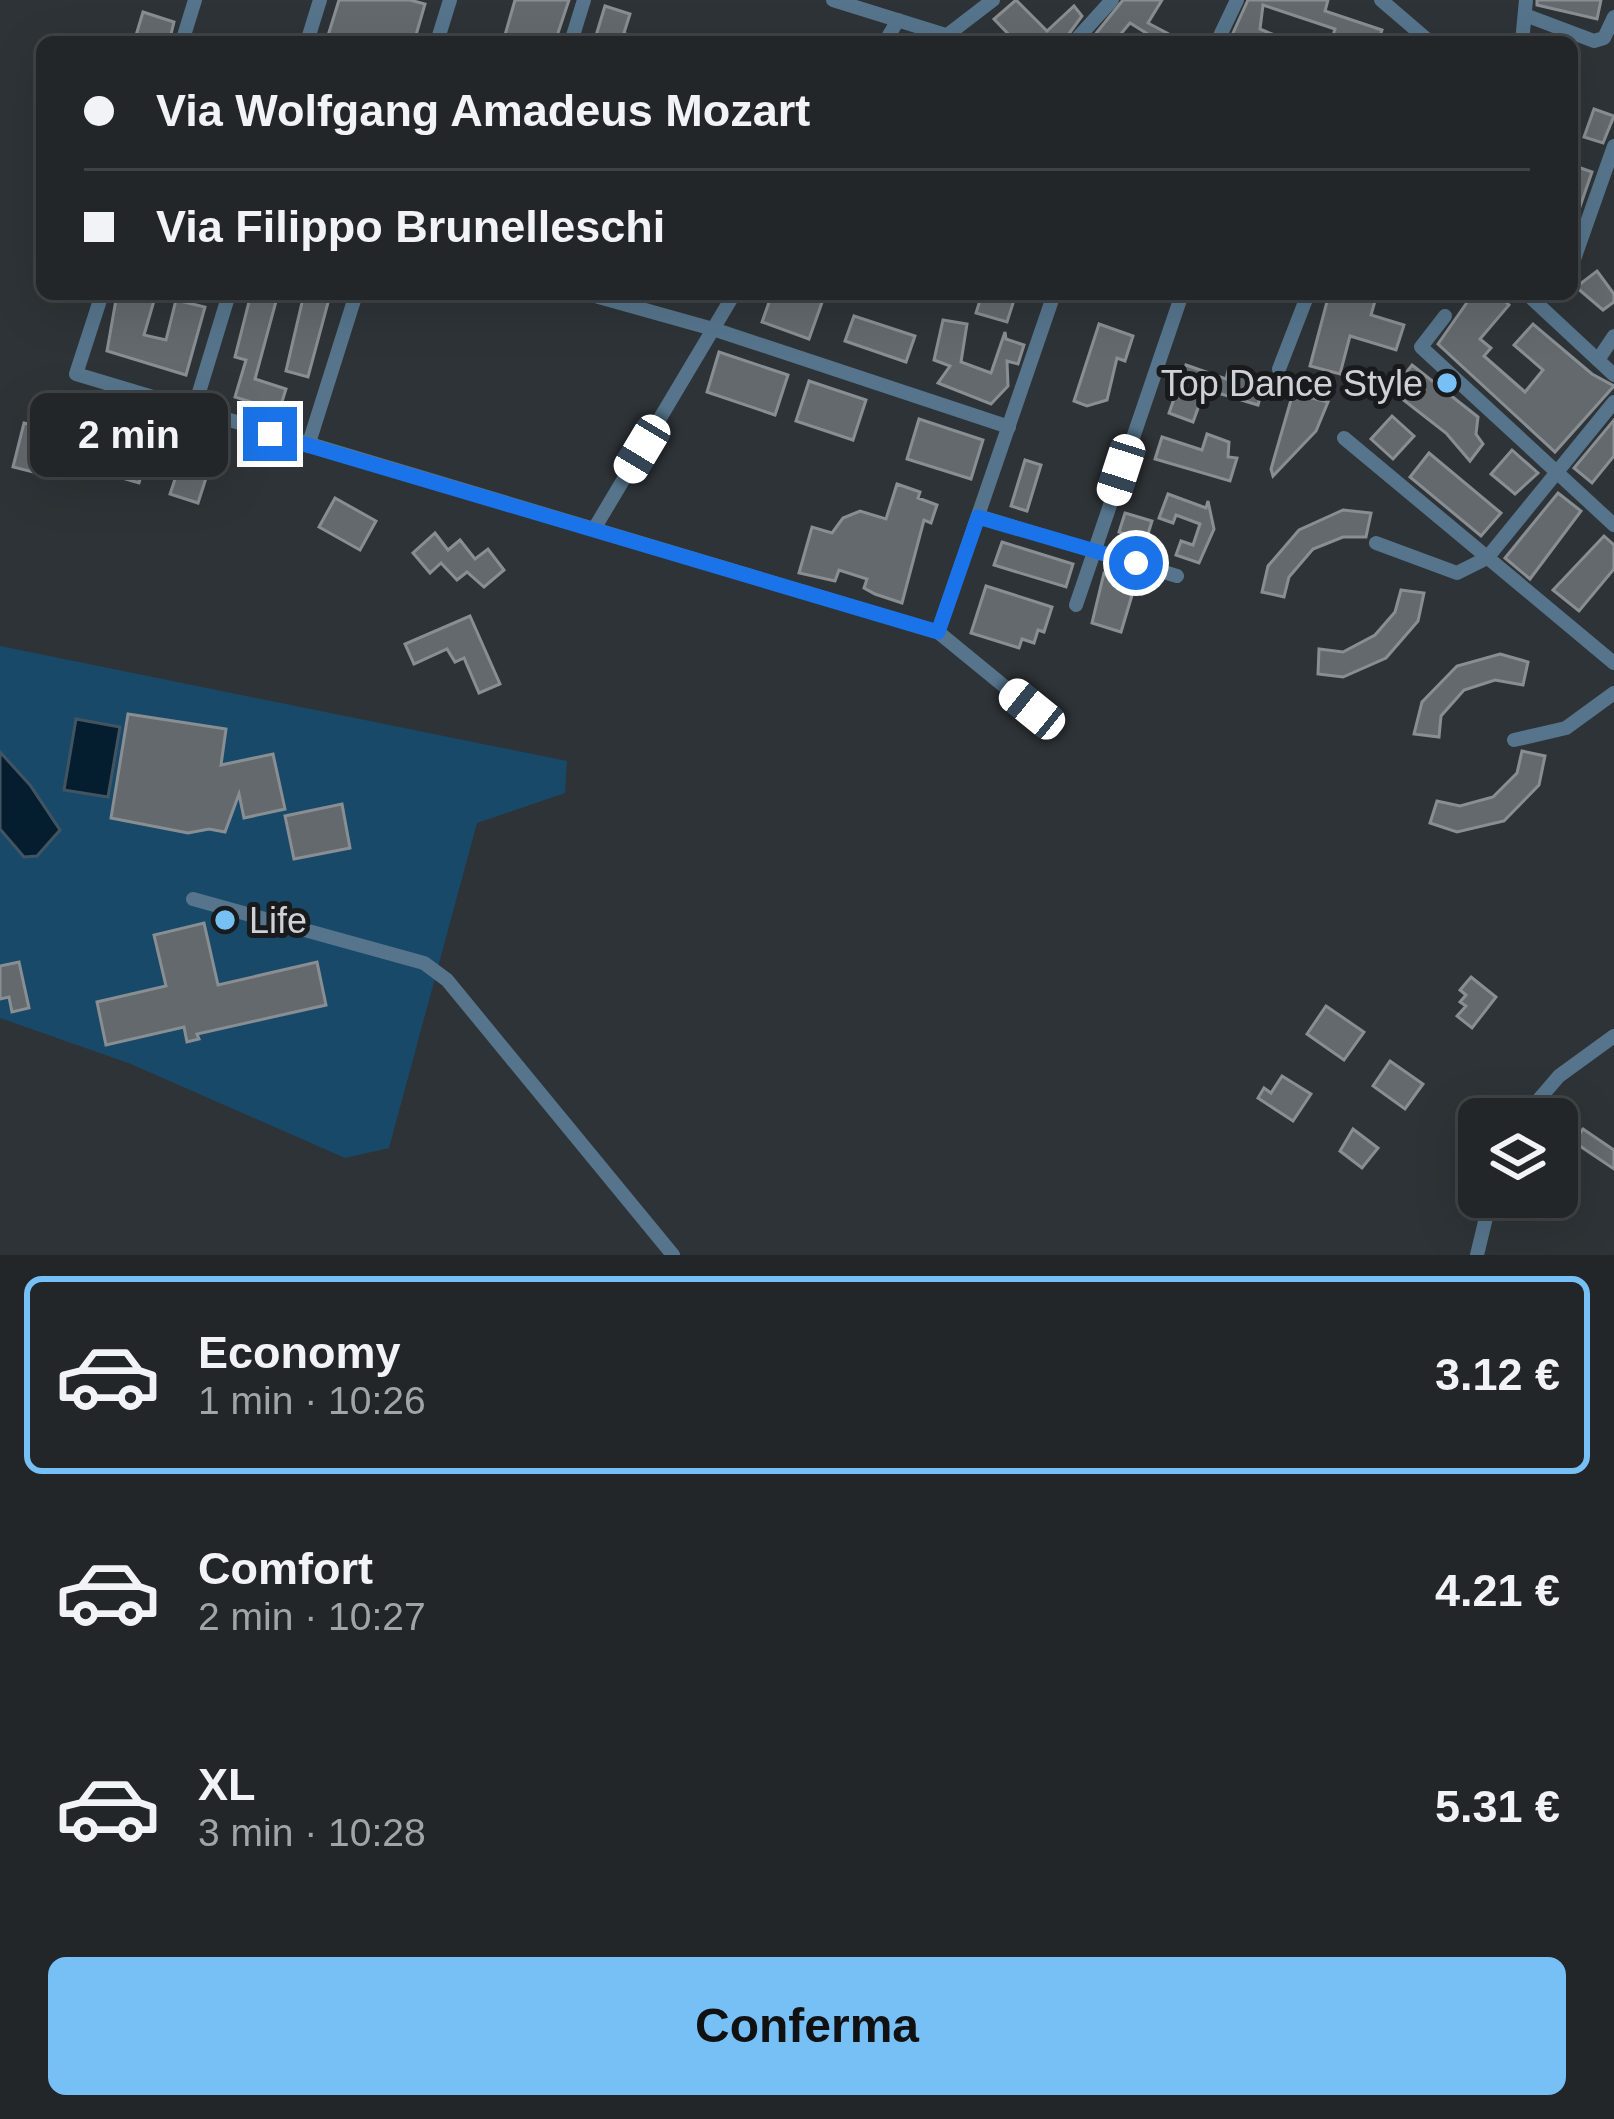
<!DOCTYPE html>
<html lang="it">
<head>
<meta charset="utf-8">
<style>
  :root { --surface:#222629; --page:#2a2e31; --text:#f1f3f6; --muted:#a2a5a8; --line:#3f4346; --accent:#76c0f6 }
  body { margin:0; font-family:Arial,sans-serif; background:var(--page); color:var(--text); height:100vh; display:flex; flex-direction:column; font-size:45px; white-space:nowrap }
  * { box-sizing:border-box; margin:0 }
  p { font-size:39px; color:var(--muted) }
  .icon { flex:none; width:66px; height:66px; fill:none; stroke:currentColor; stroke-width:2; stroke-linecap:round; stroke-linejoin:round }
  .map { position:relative; height:1255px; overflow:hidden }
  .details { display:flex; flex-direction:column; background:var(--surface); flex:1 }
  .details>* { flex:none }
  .guide { position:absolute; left:36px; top:36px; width:1542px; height:264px; border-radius:18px; box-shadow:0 12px 48px #0002,0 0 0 3px var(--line); display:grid; align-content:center; height:264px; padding:0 48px; background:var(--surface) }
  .buttons { position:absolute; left:1458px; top:1098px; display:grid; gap:24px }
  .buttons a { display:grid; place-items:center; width:120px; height:120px; border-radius:18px; background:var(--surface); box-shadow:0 12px 48px #0002,0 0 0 3px var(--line); font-size:60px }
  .end { position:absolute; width:54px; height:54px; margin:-27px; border:15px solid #1a73e8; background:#fff; box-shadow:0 0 0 6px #fff }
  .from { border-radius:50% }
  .bubble { position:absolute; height:84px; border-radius:18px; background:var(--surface); box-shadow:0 12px 48px #0002,0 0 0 3px var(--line); font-size:39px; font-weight:800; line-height:84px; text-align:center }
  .car { position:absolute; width:36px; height:72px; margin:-36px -18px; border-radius:15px; box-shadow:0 0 9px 3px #0007; background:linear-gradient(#fff 24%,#345 0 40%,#fff 0 76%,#345 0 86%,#fff 0) }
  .guide b { display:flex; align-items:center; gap:42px; height:114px; font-size:45px }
  .guide b+b { border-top:3px solid var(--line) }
  .guide i { width:30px; height:30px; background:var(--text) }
  ul { padding:21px 0 0; list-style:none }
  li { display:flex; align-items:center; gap:36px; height:198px; margin:0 24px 18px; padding:0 24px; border:6px solid transparent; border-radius:18px }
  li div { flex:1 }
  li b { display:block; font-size:45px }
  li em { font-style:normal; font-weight:800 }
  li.active { border-color:var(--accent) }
  li>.icon { width:108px; height:108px; stroke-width:1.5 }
  .action { display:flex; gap:24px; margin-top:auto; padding:24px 48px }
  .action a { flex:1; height:138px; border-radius:18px; background:var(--accent); color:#111; font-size:48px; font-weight:800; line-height:138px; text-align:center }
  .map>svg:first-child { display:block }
  .green { fill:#194969 }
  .water { fill:#051e2f; stroke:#425460; stroke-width:3 }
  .building { fill:#63696d; stroke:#888e92; stroke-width:3 }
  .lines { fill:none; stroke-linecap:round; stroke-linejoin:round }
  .minor { stroke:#56758c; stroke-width:14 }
  .route { stroke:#1a73e8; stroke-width:15 }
  .poi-dot { fill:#76c0f6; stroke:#181a1c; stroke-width:4.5 }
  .labels { text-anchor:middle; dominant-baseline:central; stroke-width:10; stroke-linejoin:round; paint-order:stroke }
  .poi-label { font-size:36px; fill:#cfd2d4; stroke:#181a1c; text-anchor:end }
</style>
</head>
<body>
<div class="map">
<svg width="1614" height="1255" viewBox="0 0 1614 1255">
  <rect width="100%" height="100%" fill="#2e3337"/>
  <path class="green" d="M0 646 567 761 565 793 477 823 389 1148 345 1158 131 1064 0 1018Z"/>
  <g class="water">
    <path d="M76 719 120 727 108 797 64 790Z"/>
    <path d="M0 752 30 785 60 830 37 856 24 857 0 829Z"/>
  </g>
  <g class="building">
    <path d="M339 0H410L425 4 414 42H326Z"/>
    <path d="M515 0H569L555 42H503Z"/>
    <path d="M1016 0 1047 31 1074 6 1082 16 1063 42H1016L994 19Z"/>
    <path d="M1123 0H1162L1148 23 1184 42H1148L1151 36 1130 23 1114 42H1089Z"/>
    <path d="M1248 0H1328L1325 11 1382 30 1378 42H1331L1335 29 1263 5 1260 29 1291 42H1229Z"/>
    <path d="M1537 0H1601L1597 19 1537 5Z"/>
    <path d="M605 6 630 14 624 33 643 42H594Z"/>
    <path d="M143 12 174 22 169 42H134Z"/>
    <path d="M1594 109 1614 116 1603 143 1584 137Z"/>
    <path d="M1572 165 1592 172 1574 224H1572Z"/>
    <path d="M1597 271 1614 294V302L1603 310 1576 287Z"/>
    <path d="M117 294H156L144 335 166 340 176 300 205 307 186 375 107 351Z"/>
    <path d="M251 294H278L255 379 286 389 279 411 235 397 246 360 235 357Z"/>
    <path d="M304 294 329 299 308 377 286 371Z"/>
    <path d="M772 294H825L809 339 762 322Z"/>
    <path d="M982 294H1016L1007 322 976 313Z"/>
    <path d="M1329 294H1377L1371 315 1404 325 1396 350 1350 336 1340 374 1310 366Z"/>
    <path d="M1473 294H1497L1509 305 1480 339 1491 348 1484 356 1525 392 1543 370 1514 345 1533 324 1592 374 1614 386 1555 452 1438 344Z"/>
    <path d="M854 316 915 336 906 362 845 341Z"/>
    <path d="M943 320 967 324 961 362 991 373 1005 332 1006 339 1024 345 1018 364 1007 361 1008 386 991 404 938 383 950 366 934 360Z"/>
    <path d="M1099 324 1133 336 1125 361 1117 358 1107 400 1087 406 1074 401Z"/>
    <path d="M719 352 788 375 775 415 707 392Z"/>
    <path d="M1186 365 1226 379 1228 371 1264 382 1258 405 1205 389 1193 422 1169 413Z"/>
    <path d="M1412 365 1478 417 1476 434 1483 444 1470 461 1446 433 1392 391Z"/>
    <path d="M809 381 866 400 853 440 796 421Z"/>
    <path d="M1293 393 1328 402 1316 431 1273 476 1271 469Z"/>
    <path d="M1392 416 1414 436 1393 459 1371 439Z"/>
    <path d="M919 419 983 440 971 479 907 459Z"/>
    <path d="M1614 420V456L1592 483 1574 468Z"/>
    <path d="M24 423 55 431 45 475 13 467Z"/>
    <path d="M1207 434 1229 442 1228 457 1237 458 1230 481 1155 459 1162 437 1202 450Z"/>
    <path d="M189 438 216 447 198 503 170 494Z"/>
    <path d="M117 442 148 451 139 483 108 474Z"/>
    <path d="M1512 450 1538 473 1515 494 1491 474Z"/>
    <path d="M1429 453 1501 513 1481 536 1410 477Z"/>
    <path d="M1025 460 1041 465 1027 511 1011 506Z"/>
    <path d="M897 484 920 492 918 498 937 505 931 523 924 520 902 603 875 594 864 588 867 579 839 570 835 581 799 573 812 527 832 533 843 518 860 511 886 519Z"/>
    <path d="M1558 493 1581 511 1530 579 1505 558Z"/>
    <path d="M1168 494 1206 508 1208 501 1214 529 1199 563 1176 555 1181 541 1193 545 1200 524 1176 515 1173 523 1159 518Z"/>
    <path d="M335 498 376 521 360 550 319 527Z"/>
    <path d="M1343 510 1371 513 1366 537H1343L1313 549 1289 577 1284 597 1262 592 1268 566 1299 530Z"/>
    <path d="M1125 513 1152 521 1143 550 1127 545 1130 536 1119 532Z"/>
    <path d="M435 533 448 550 460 540 475 559 488 549 504 570 484 587 467 572 457 580 441 563 430 573 413 553Z"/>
    <path d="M1604 536 1614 545V569L1579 611 1553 590Z"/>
    <path d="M1002 542 1073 564 1066 587 994 565Z"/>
    <path d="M1104 573 1136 582 1121 632 1092 623Z"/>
    <path d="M986 586 1052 607 1044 632 1038 630 1034 643 1022 639 1019 648 971 633Z"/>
    <path d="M1401 590 1424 593 1418 621 1386 658 1343 677 1318 674 1319 649 1343 652 1375 635 1395 612Z"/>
    <path d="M470 616 500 684 479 693 464 658 455 662 447 649 414 664 405 644Z"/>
    <path d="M1500 654 1528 662 1523 685 1495 680 1464 690 1441 716 1439 737 1414 734 1422 702 1457 666Z"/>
    <path d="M128 714 226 729 221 765 273 754 285 809 244 818 239 794 225 832 209 829 188 833 111 818Z"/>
    <path d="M1522 751 1545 756 1539 785 1504 821 1457 832 1430 823 1437 801 1460 806 1493 797 1517 773Z"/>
    <path d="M342 804 350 848 294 859 285 816Z"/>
    <path d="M204 923 218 985 317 962 326 1005 197 1034 199 1039 187 1042 184 1027 106 1045 97 1002 166 986 154 935Z"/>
    <path d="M19 962 29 1008 12 1012 9 997 0 999V966Z"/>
    <path d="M1471 977 1496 997 1472 1028 1457 1016 1466 1006 1460 1002 1466 995 1460 990Z"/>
    <path d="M1326 1006 1364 1032 1344 1060 1307 1034Z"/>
    <path d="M1390 1061 1423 1084 1405 1109 1373 1086Z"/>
    <path d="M1282 1076 1311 1094 1293 1121 1258 1098 1264 1088 1271 1093Z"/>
    <path d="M1353 1129 1378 1148 1362 1168 1340 1151Z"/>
    <path d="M1583 1129 1614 1150V1169L1574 1142Z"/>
  </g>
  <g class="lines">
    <g class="minor">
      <path d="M833 0 968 42"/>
      <path d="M1381 0 1430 42"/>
      <path d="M1525 15 1594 41 1604 38 1614 17"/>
      <path d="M946 36 993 0"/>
      <path d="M182 42 195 0"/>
      <path d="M307 42 320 0"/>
      <path d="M437 42 450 0"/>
      <path d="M571 42 584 0"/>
      <path d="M885 42 898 20"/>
      <path d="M1074 42 1112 0"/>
      <path d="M1217 42 1237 0"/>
      <path d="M1522 42 1526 0"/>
      <path d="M1572 265 1614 146"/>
      <path d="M102 294 76 374 938 632 1032 709"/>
      <path d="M588 294 713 329 1009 427"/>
      <path d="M1527 294 1614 375"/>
      <path d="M1445 316 1421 347 1614 525"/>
      <path d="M1598 360 1614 336"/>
      <path d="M1279 369 1308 294"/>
      <path d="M193 412 229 294"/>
      <path d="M1344 438 1614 663"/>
      <path d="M308 446 356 294"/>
      <path d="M978 516 1177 576"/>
      <path d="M594 529 734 294"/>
      <path d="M1376 543 1457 573 1487 558 1614 402"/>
      <path d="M1076 605 1182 294"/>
      <path d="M938 632 1054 294"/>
      <path d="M1514 740 1566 728 1614 693"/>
      <path d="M193 899 424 963 447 980 673 1255"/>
      <path d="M1522 1119 1559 1076 1614 1036"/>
      <path d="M1477 1255 1491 1197"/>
    </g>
  </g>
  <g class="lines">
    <path class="route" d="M270 434 938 632 978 517 1136 563"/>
  </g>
  <g class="poi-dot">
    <circle cx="1447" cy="383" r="12"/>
    <circle cx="225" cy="920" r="12"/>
  </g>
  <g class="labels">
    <g class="poi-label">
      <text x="1423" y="383">Top Dance Style</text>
      <text x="249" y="920" text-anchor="start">Life</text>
    </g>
  </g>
</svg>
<div class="buttons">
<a><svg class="icon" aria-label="layers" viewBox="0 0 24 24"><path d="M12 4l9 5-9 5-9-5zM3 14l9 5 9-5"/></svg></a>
</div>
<i class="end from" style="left:1136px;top:563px"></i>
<i class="end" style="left:270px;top:434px"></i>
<div class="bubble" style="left:30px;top:393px;width:198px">2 min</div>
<i class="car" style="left:642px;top:449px;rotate:211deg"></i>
<i class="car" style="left:1121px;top:470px;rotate:198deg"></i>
<i class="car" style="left:1032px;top:709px;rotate:309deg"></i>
<div class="guide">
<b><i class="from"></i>Via Wolfgang Amadeus Mozart</b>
<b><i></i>Via Filippo Brunelleschi</b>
</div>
</div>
<section class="details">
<ul>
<li class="active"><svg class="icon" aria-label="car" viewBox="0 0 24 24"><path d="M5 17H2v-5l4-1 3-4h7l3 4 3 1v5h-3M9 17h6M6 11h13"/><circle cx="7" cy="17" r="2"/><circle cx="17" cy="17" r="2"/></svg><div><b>Economy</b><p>1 min · 10:26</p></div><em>3.12 €</em></li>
<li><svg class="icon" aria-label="car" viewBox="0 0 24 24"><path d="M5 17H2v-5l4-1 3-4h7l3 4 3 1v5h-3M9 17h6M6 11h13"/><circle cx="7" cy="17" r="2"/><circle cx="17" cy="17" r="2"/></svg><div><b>Comfort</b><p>2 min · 10:27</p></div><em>4.21 €</em></li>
<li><svg class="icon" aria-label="car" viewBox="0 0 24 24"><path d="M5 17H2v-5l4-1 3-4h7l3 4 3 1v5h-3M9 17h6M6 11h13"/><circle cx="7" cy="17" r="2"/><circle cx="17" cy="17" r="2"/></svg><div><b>XL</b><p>3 min · 10:28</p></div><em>5.31 €</em></li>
</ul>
<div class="action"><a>Conferma</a></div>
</section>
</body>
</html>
